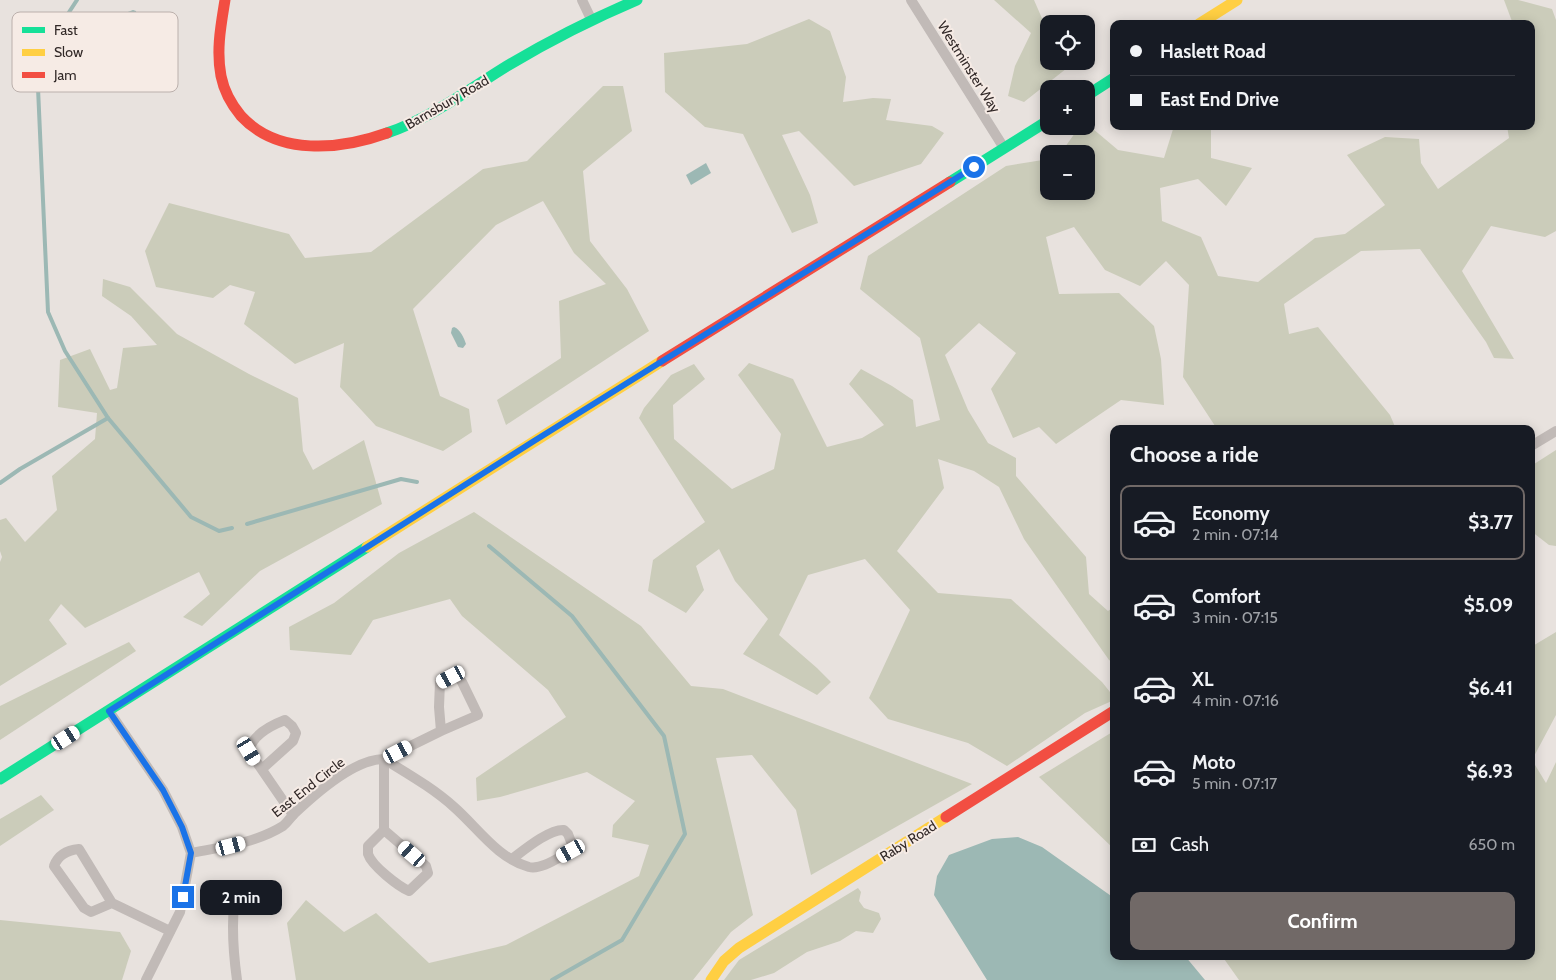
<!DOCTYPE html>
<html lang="en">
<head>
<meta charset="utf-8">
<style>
  :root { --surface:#171b24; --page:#20242c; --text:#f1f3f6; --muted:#9ea1a6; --line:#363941; --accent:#716967 }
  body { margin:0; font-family:Cabin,sans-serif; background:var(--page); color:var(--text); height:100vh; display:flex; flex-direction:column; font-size:19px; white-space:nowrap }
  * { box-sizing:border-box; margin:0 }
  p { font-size:16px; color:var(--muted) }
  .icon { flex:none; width:28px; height:28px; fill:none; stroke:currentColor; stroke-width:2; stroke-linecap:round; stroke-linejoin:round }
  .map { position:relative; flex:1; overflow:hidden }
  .side { position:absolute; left:1110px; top:425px; width:425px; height:535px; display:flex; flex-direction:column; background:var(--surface); border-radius:10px; box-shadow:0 2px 12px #0003 }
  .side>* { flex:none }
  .banner { position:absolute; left:1110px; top:20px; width:425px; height:110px; border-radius:10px; box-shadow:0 2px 12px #0003; display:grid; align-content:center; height:110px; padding:0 20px; background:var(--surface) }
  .buttons { position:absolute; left:1040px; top:15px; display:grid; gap:10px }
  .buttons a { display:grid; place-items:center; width:55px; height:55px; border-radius:10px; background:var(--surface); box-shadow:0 2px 12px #0003; font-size:25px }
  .end { position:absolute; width:22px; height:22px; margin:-11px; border:6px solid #1a73e8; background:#fff; box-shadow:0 0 0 2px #fff }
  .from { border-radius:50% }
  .bubble { position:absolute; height:35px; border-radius:10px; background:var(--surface); box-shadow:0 2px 12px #0003; font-size:16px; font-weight:700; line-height:35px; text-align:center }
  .car { position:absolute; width:15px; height:30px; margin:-15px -8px; border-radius:6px; box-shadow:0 0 4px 1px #0007; background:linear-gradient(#fff 24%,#345 0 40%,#fff 0 76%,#345 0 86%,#fff 0) }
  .banner b { display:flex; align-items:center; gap:18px; height:48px; font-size:19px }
  .banner b+b { border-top:1px solid var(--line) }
  .banner i { width:12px; height:12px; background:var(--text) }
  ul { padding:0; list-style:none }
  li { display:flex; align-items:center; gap:15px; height:75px; margin:0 10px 8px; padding:0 10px; border:2px solid transparent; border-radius:10px }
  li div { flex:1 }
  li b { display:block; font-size:19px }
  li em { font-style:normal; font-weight:700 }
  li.selected { border-color:var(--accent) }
  li>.icon { width:45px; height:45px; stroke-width:1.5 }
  h2 { padding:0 20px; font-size:22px; line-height:60px }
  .pay { display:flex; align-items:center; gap:12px; height:55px; padding:0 20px; font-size:19px }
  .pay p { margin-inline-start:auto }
  .action { display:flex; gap:10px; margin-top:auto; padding:10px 20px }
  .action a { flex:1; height:58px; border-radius:10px; background:var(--accent); color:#fff; font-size:20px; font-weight:700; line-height:58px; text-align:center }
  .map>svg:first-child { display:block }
  .green { fill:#cbccba }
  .water { fill:#9cb8b4 }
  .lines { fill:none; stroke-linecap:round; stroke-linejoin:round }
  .stream { stroke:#9cb8b4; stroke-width:4 }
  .street { stroke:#c1bab7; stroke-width:10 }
  .fast { stroke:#16e098; stroke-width:11 }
  .slow { stroke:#ffcf43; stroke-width:11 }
  .jam { stroke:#f24e42; stroke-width:11 }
  .route { stroke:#1a73e8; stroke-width:6 }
  .labels { text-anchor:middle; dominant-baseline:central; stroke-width:4; stroke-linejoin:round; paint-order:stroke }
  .street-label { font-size:14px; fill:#312827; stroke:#f6ebe5 }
  .key { fill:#f6ebe5; stroke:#bbb0ac; stroke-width:1 }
  .key-label { font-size:14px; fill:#312827 }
</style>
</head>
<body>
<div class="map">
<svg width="1556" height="980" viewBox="0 0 1556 980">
  <rect width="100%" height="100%" fill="#e8e2de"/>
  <g class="green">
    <path d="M994 0H1034L1044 23 1071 24H1049V61H1076L1024 102 1008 96 1015 66 1031 33Z"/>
    <path d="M1504 0H1518L1552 9 1556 20V231L1545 237 1491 226 1462 271 1514 359 1494 358 1486 342 1420 249 1361 251 1284 304 1289 334 1318 327 1390 415 1396 429H1217L1183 377 1189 285 1166 261 1140 286 1105 270 1074 227 1046 237 1059 294 1119 293 1154 326 1161 359 1164 405 1121 400 1056 444 1039 427 1013 438 991 389 1016 353 979 323 945 355 968 410 988 443 1016 458V476L1086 557 1089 594 1108 611 1114 607V663L1109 660 1024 539 999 487 974 471 938 459 944 488 897 551 938 593 1011 599 1102 682 1114 697V700L1085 713 1007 766 968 743 888 719 869 698 910 610 865 559 808 575 779 635 817 668 831 682 817 695 743 654 768 619 735 581 719 549 696 566 704 590 686 613 648 591 653 560 705 522 639 418 644 408 671 375 694 364 705 379 673 405 674 439 732 489 774 469 781 434 738 375 749 363 793 379 827 447 862 438 884 425 849 384 861 369 892 386 913 400 916 427 940 420 920 338 860 289 868 256 1006 166 1049 159V191H1086V154H1060L1080 126H1086V123L1118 150 1164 158 1174 126H1211V158L1252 168 1226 206 1198 179 1160 188 1162 221 1201 237 1218 276 1258 282 1315 238 1345 234 1385 205 1347 155 1385 137 1419 139 1421 163 1438 189 1509 138 1507 126H1531V24H1513Z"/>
    <path d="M809 19 830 31 846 77 843 102 873 98 891 99 886 120 932 126 944 133 921 164 854 186 799 131 782 135 810 195 818 223 792 233 743 134 705 127 665 92 664 53 747 44Z"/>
    <path d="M603 86H623L632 131 583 171 590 241 627 289 649 331 506 425 497 400 561 358 559 301 606 284 574 253 543 201 496 225 413 309 440 396 469 409 472 432 443 451 376 426 340 387 344 343 295 364 244 324 255 292 230 285 213 298 156 287 145 251 169 203 289 234 305 258 371 252 483 169 527 161Z"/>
    <path d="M103 279 130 287 177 334 249 374 298 398 303 451 313 470 364 440 382 504 260 571 202 626 183 617 210 594 199 572 85 628 61 604 49 620 67 644 0 686V562L2 557 0 551V520L6 518 25 542 57 510 52 476 95 439 97 413 58 407 60 360 90 349 110 390 117 388 123 348 157 345 131 316 102 296Z"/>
    <path d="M1556 450V546L1549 545 1531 531V466Z"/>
    <path d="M474 512 641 626 691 686 723 689 972 784 811 875 796 810 752 755 716 758 753 915 731 932 693 980H296L287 923 306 900 344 932 376 913 429 963 506 945 639 876 649 845 612 837 613 825 635 801 587 772 500 797 477 801 476 778 566 717 548 690 462 616 450 599 373 620 351 655 290 650 289 627 334 603 399 553Z"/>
    <path d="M1556 632V715L1532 760 1546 783 1556 762V980H1239L1222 956H1531V647Z"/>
    <path d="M129 642 136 651 0 740V706Z"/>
    <path d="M1114 731V849L1039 777Z"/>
    <path d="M41 795 54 810 0 846V819Z"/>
    <path d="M858 888 861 892 859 901 864 908 879 913 881 919 873 933 856 931 840 941 807 952 774 973 751 980H724L739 960Z"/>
    <path d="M0 920 120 932 131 951 122 980H0Z"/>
  </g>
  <g class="water">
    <path d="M133 10 136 11 138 22 134 23V34L128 36 123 33 124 15 125 13Z"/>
    <path d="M706 163 711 173 691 185 686 175Z"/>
    <path d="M454 327C460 329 464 338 466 344L463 348 458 347 451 333 452 328Z"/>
    <path d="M1018 837 1042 847 1114 898V956H1185L1205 980H987L934 895 937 876 949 855 992 839Z"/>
  </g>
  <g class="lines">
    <g class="stream">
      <path d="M77 0 60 26 38 88 48 312 65 351 108 418 191 517 219 531 232 528"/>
      <path d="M0 483 20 469 108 418"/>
      <path d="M247 524 401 479 417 482"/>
      <path d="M489 546 572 616 664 736 685 834 622 940 552 980"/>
    </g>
    <g class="street">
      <path d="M582 0 591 19"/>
      <path d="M911 0 1004 148"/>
      <path d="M1531 446 1556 431"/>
      <path d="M109 711 163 790 182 827 191 853 180 912 146 980"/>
      <path d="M384 759C408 774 433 788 454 807 478 828 497 858 529 867 542 870 559 857 571 851L573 847 568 834 564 830C549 829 524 850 512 859"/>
      <path d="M384 759V830L368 846C368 846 368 853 368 854 372 866 398 886 409 891L428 873 426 866 384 830"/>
      <path d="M263 768 293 741 296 733 292 726 285 720C272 725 252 735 249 751L293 815"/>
      <path d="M191 853C222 847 256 843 283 826 287 823 290 818 294 814 315 794 354 759 384 759L441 731 478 715 462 682 458 677H451L440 682 439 707 441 731"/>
      <path d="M235 895C231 924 233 951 237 980"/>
      <path d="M112 903 91 912 84 908 54 866C58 855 68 850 79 849L112 903 170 931"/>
    </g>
    <g class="fast">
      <path d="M1086 96 1114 78"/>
      <path d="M387 133C431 118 468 90 507 66 549 41 592 19 637 0"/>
      <path d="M950 182 1049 120"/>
      <path d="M0 779 367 547"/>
    </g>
    <g class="slow">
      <path d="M1199 24 1237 0"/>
      <path d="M367 547 662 361"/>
      <path d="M711 980 724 961 739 948 946 817"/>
    </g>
    <g class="jam">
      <path d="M225 0C221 25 216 50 221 76 224 91 231 104 241 116 278 156 340 150 387 133"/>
      <path d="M662 361 950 182"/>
      <path d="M946 817 1114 711"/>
    </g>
  </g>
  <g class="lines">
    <path class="route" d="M183 897 191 853 182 827 163 790 109 711 534 441 974 167"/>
  </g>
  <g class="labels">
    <g class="street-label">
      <text transform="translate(969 67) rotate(58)">Westminster Way</text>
      <text transform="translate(447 102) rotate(-30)">Barnsbury Road</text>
      <text transform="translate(308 787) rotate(-38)">East End Circle</text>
      <text transform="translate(908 841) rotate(-32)">Raby Road</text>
    </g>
  </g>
  <rect x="12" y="12" width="166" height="80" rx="8" class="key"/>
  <rect x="22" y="27" width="23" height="6" fill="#16e098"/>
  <rect x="22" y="49" width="23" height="7" fill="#ffcf43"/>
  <rect x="22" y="72" width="23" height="6" fill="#f24e42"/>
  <g class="key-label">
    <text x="54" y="35">Fast</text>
    <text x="54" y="57">Slow</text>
    <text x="54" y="80">Jam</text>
  </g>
</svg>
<div class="buttons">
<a><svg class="icon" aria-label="locate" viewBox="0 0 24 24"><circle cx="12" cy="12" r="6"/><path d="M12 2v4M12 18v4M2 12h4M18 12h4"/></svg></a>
<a>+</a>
<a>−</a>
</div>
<i class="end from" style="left:974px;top:167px"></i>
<i class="end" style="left:183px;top:897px"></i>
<div class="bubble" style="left:200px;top:880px;width:82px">2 min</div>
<i class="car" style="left:451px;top:677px;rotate:242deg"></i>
<i class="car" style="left:66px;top:738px;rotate:58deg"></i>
<i class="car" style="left:249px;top:751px;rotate:149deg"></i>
<i class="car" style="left:398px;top:752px;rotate:63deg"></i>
<i class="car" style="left:231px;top:846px;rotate:75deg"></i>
<i class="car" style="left:571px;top:851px;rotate:241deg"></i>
<i class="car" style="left:412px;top:854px;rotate:311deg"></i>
<div class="banner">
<b><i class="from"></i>Haslett Road</b>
<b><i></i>East End Drive</b>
</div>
<section class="side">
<h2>Choose a ride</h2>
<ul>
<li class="selected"><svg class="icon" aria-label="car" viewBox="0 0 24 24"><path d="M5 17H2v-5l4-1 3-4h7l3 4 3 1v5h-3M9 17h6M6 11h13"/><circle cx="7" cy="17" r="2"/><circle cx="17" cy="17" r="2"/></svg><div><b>Economy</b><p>2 min · 07:14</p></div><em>$3.77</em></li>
<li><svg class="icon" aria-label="car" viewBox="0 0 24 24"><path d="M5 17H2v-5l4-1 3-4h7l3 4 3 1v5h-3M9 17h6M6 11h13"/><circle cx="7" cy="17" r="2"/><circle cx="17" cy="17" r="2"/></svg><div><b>Comfort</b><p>3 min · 07:15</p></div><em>$5.09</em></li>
<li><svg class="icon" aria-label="car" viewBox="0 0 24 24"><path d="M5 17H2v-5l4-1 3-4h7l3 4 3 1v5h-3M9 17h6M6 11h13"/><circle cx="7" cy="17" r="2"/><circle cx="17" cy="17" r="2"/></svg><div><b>XL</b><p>4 min · 07:16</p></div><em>$6.41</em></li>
<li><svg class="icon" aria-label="car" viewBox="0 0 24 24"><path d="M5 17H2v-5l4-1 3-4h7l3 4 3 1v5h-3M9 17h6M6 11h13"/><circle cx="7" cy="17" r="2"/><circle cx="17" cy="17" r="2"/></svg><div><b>Moto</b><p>5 min · 07:17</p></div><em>$6.93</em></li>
</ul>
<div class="pay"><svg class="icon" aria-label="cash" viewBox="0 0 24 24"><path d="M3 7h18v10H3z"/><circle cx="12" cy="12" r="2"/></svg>Cash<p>650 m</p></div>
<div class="action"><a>Confirm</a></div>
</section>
</div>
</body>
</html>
